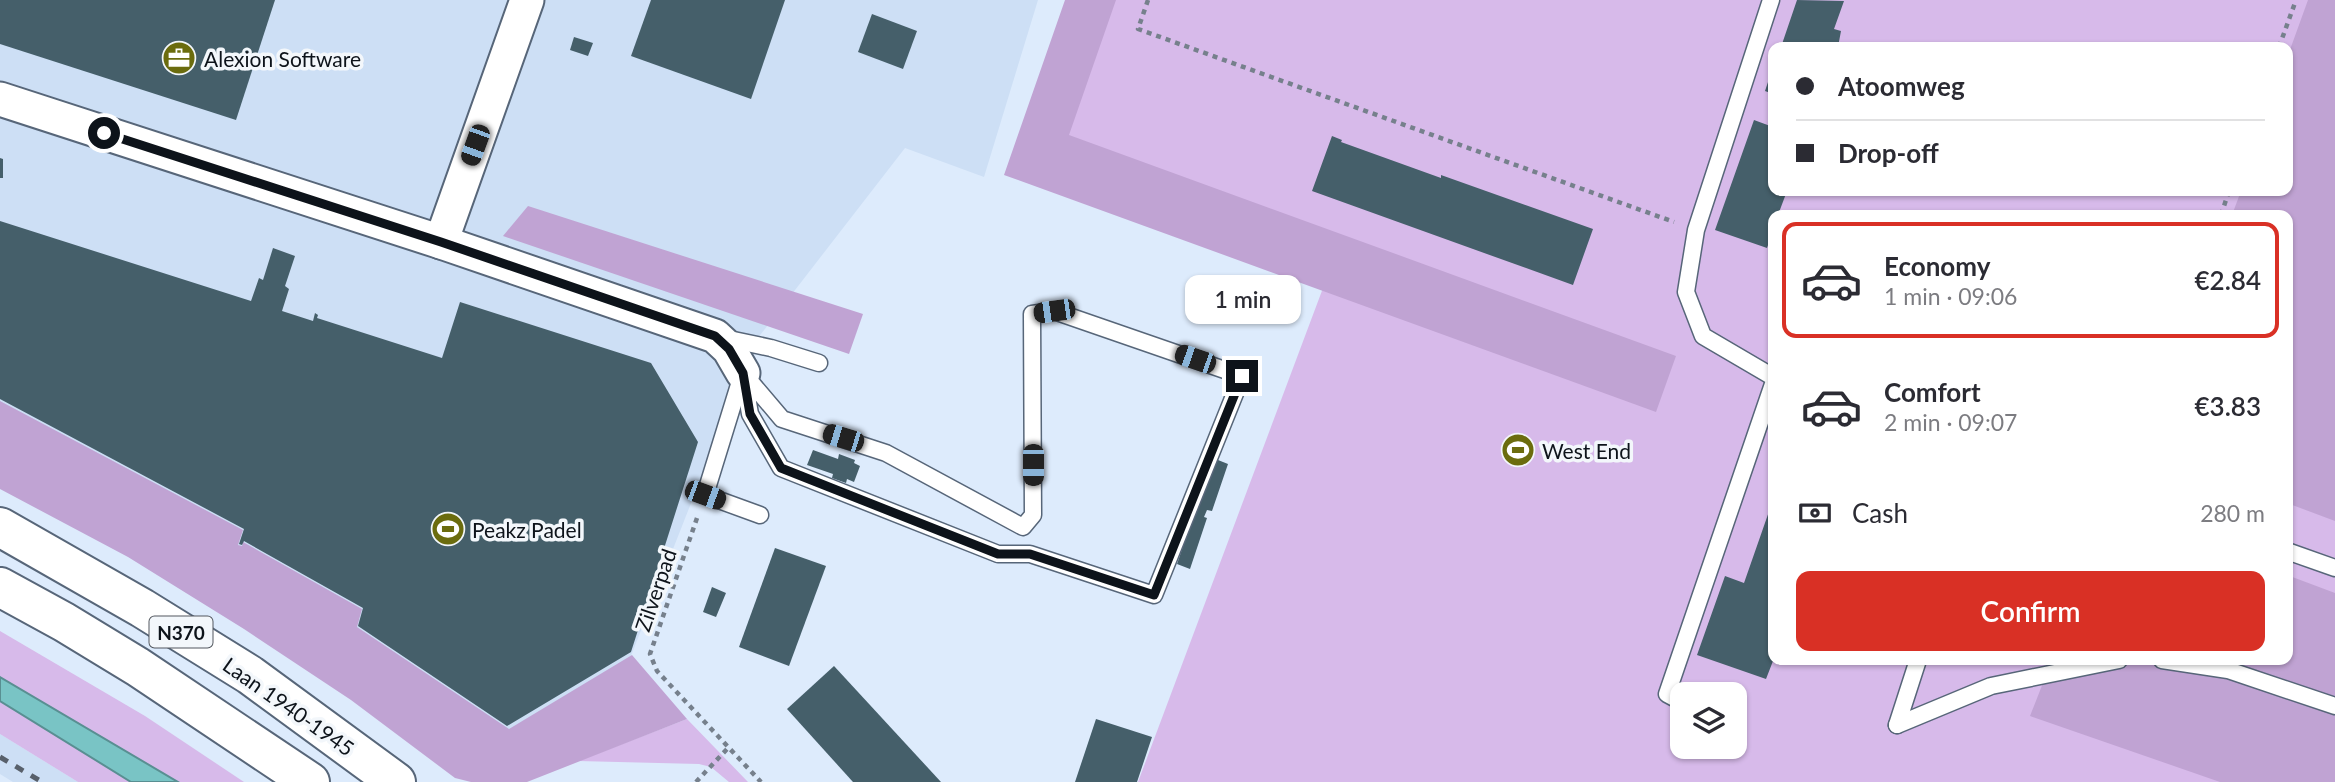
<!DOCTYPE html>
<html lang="en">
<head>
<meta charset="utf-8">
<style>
  :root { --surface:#fff; --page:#f7f7f7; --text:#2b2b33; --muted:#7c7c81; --line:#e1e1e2; --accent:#d93025 }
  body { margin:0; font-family:Lato,sans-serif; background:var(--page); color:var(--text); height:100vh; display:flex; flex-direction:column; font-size:26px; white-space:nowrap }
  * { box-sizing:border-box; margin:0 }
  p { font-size:23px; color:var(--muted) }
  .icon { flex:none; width:38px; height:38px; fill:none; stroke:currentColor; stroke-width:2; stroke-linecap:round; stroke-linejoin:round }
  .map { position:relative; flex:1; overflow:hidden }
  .drawer { position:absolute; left:1768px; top:210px; width:525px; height:455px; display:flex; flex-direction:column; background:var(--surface); border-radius:14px; box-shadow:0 2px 5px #0004 }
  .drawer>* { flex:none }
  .banner { position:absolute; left:1768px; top:42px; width:525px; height:154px; border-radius:14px; box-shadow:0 2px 5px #0004; display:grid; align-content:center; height:154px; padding:0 28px; background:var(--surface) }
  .controls { position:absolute; left:1670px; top:682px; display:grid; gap:14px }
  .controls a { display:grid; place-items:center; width:77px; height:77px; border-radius:14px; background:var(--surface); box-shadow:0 2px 5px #0004; font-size:35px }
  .end { position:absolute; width:32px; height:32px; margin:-16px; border:9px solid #0d131a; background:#fff; box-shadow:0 0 0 4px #fff }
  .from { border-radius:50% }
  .bubble { position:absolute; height:49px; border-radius:14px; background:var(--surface); box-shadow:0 2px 5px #0004; font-size:23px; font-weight:600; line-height:49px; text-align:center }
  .car { position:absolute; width:21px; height:42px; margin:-21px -10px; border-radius:9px; box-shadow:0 0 5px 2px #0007; background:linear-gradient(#222 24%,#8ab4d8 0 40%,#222 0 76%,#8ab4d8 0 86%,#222 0) }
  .banner b { display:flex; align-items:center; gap:24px; height:66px; font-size:26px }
  .banner b+b { border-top:2px solid var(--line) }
  .banner i { width:18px; height:18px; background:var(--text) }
  ul { padding:12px 0 0; list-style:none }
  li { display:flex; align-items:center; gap:21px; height:116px; margin:0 14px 10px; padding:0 14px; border:4px solid transparent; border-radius:14px }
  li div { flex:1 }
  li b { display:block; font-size:26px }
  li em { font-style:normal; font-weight:600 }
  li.on { border-color:var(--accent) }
  li>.icon { width:63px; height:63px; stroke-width:1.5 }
  .pay { display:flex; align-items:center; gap:18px; height:77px; padding:0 28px; font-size:26px }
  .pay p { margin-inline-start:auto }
  .action { display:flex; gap:14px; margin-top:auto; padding:14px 28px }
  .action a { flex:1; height:80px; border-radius:14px; background:var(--accent); color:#fff; font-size:28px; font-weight:600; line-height:80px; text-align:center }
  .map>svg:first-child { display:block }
  .built { fill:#cddff5 }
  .green { fill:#d7baea; fill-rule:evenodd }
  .forest { fill:#c0a3d3 }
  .water { fill:#79c4c5; stroke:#598f92; stroke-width:2 }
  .building { fill:#455f6a }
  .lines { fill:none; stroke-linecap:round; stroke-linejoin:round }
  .lane-casing { stroke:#576679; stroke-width:19 }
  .street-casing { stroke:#576679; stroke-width:37 }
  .highway-casing { stroke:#576679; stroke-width:42 }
  .path { stroke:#76808c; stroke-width:4.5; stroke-dasharray:5 5; stroke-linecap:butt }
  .lane { stroke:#fff; stroke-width:16 }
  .street { stroke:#fff; stroke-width:33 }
  .highway { stroke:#fff; stroke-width:38 }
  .rail { stroke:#58606b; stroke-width:5; stroke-dasharray:9 9; stroke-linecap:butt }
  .route { stroke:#0d131a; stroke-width:9 }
  .labels { text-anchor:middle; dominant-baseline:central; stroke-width:7; stroke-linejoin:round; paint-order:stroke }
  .shield { fill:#f3f7fb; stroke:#52575e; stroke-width:2 }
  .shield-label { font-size:19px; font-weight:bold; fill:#0d131a }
  .poi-label { font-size:21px; fill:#0d131a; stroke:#f3f7fb; text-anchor:start }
  .street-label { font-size:21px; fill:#0d131a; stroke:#f3f7fb }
</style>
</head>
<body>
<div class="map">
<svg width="2335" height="782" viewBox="0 0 2335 782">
  <rect width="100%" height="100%" fill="#ddebfc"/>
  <g class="built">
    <path d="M0 0H1038L984 177 905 148 754 343 627 666 482 772 0 434Z"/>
    <path d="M0 734 78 782H13L0 774Z"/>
  </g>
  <g class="green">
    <path d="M1092 0H2335V782H1138L1341 240 1045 129ZM1773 47H2287V191H1773ZM1773 215H2287V660H1773ZM1682 695H1734V747H1682Z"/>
    <path d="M0 631 145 716 244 782H178L0 677Z"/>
    <path d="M0 701 131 782H78L0 734Z"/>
    <path d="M687 719 748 782H729L711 767 699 764 578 761Z"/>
  </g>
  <g class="forest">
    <path d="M1065 0H1116L1069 135 1676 356 1656 412 1004 175Z"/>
    <path d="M2308 0H2335V521L2287 503V215H2232L2241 191H2287V58Z"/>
    <path d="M528 206 863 314 849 354 503 236Z"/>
    <path d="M0 401 243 530 238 545 242 546 243 542 362 609 357 627 509 729 632 655 687 719 527 782H471L455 778 351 700 244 629 128 557 0 489Z"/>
    <path d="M2287 575 2335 593V782H2220L2030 716 2052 660H2287Z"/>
  </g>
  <path class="water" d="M0 677 178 782H131L0 701Z"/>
  <g class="building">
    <path d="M0 0H275L236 120 0 44Z"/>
    <path d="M651 0H785L751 99 631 56Z"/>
    <path d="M1797 0 1844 1 1834 29 1841 31 1838 47H1781Z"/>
    <path d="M872 14 917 31 903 69 858 52Z"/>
    <path d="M574 37 593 43 588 56 570 50Z"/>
    <path d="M1772 70H1773V94L1765 91Z"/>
    <path d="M1754 120 1773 127V191H1787L1778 215H1773V231L1767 248 1715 230Z"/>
    <path d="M1332 136 1342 140 1341 142 1441 178V175L1593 229 1573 285 1312 191Z"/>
    <path d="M0 158 3 159V178H0Z"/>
    <path d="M0 221 251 301 259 278 263 280 273 248 295 256 285 286 289 289 282 311 313 321 315 313 318 315 317 318 442 358 460 302 651 363 698 442 631 652 507 726 358 626 363 608 244 541 242 545 239 544 244 529 0 399Z"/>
    <path d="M813 450 838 459 839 454 855 460 854 463 860 466 854 482 847 479 846 483 832 478 833 474 807 465Z"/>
    <path d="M1213 458 1228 464 1212 511 1207 510 1204 517 1207 518 1190 569 1177 564Z"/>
    <path d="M1773 500V661L1766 679 1697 655 1725 576 1744 583Z"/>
    <path d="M775 548 826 566 789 666 739 647Z"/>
    <path d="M712 587 726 593 716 617 703 612Z"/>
    <path d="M834 666 941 782H853L787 709Z"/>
    <path d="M1096 719 1152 737 1137 782H1075Z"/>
  </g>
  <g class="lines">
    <defs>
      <g id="lane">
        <path d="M1771 0 1696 230 1686 292 1703 336 1773 377"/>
        <path d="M1054 311 1242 376 1154 595 1030 554H998L781 468 750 414 743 373 782 419 886 453 1023 527 1033 515 1032 314Z"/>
        <path d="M724 338 771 348 819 363"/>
        <path d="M742 375 705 495 760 515"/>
        <path d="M2287 551 2335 568"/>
        <path d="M2162 660 2228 670 2335 706"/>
        <path d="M1682 702 1667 694 1773 384"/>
        <path d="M1897 725 1991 686 2119 660"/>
        <path d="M1897 725 1918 660"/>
      </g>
      <g id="street">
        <path d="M0 99 441 242 715 336 729 349 743 373"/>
        <path d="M441 242 527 0"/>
      </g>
      <g id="highway">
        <path d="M0 527 142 608 250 675 396 782"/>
        <path d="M0 587 64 622 138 667 310 782"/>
      </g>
    </defs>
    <use href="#lane" class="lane-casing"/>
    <use href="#street" class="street-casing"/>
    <use href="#highway" class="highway-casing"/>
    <g class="path">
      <path d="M1148 0 1138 29 1674 222"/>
      <path d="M2279 47 2296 0"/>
      <path d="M2221 215 2229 191"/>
      <path d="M697 518 650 654 657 671 761 782"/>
      <path d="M696 782 728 748"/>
    </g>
    <use href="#lane" class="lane"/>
    <use href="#street" class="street"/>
    <use href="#highway" class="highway"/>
    <path class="rail" d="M0 757 42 782"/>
  </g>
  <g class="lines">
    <path class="route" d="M104 133 441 242 715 336 729 349 743 373 750 414 781 468 998 554H1030L1154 595 1242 376"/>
  </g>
  <defs>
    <symbol id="office-disc" viewBox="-11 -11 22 22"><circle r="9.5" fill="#6b6c0e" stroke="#f3f7fb"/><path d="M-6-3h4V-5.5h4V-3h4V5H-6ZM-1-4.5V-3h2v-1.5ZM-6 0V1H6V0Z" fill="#fff"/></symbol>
    <symbol id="stadium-disc" viewBox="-11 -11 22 22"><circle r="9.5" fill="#6b6c0e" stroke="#f3f7fb"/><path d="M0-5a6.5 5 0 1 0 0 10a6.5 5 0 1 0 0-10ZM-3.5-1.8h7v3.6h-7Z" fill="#fff"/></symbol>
  </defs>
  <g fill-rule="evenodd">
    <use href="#office-disc" x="160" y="39" width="38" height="38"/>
    <use href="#stadium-disc" x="1499" y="431" width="38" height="38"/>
    <use href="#stadium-disc" x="429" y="510" width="38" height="38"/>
  </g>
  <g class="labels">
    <rect class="shield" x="149.5" y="616.5" width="63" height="31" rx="5"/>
    <g class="shield-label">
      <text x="181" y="632">N370</text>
    </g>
    <g class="poi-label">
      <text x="204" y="58">Alexion Software</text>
      <text x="1542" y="450">West End</text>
      <text x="472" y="529">Peakz Padel</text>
    </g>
    <g class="street-label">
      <text transform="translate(655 590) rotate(-71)">Zilverpad</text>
      <text transform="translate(289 706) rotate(35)">Laan 1940-1945</text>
    </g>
  </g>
</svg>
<div class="controls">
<a><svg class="icon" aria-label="layers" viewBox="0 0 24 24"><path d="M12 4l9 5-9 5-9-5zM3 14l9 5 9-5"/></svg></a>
</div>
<i class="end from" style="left:104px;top:133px"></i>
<i class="end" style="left:1242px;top:376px"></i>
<div class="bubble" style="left:1185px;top:275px;width:116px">1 min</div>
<i class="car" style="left:475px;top:145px;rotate:200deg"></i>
<i class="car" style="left:1054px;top:311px;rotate:262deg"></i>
<i class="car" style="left:1195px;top:359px;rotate:289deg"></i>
<i class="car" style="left:843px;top:438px;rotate:287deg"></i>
<i class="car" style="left:1033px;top:465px;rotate:180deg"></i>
<i class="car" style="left:705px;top:495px;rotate:110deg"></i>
<div class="banner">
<b><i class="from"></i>Atoomweg</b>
<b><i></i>Drop-off</b>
</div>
<section class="drawer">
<ul>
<li class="on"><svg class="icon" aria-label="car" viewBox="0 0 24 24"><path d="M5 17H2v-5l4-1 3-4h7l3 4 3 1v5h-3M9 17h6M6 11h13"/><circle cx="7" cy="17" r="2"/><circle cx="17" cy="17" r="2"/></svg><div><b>Economy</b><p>1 min · 09:06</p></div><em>€2.84</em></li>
<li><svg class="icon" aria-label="car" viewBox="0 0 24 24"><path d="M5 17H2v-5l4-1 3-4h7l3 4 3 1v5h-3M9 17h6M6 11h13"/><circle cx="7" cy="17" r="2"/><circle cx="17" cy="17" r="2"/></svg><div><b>Comfort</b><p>2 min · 09:07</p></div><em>€3.83</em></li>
</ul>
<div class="pay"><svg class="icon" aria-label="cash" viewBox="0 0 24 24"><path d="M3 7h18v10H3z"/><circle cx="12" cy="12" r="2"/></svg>Cash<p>280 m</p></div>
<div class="action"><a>Confirm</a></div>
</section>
</div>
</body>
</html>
